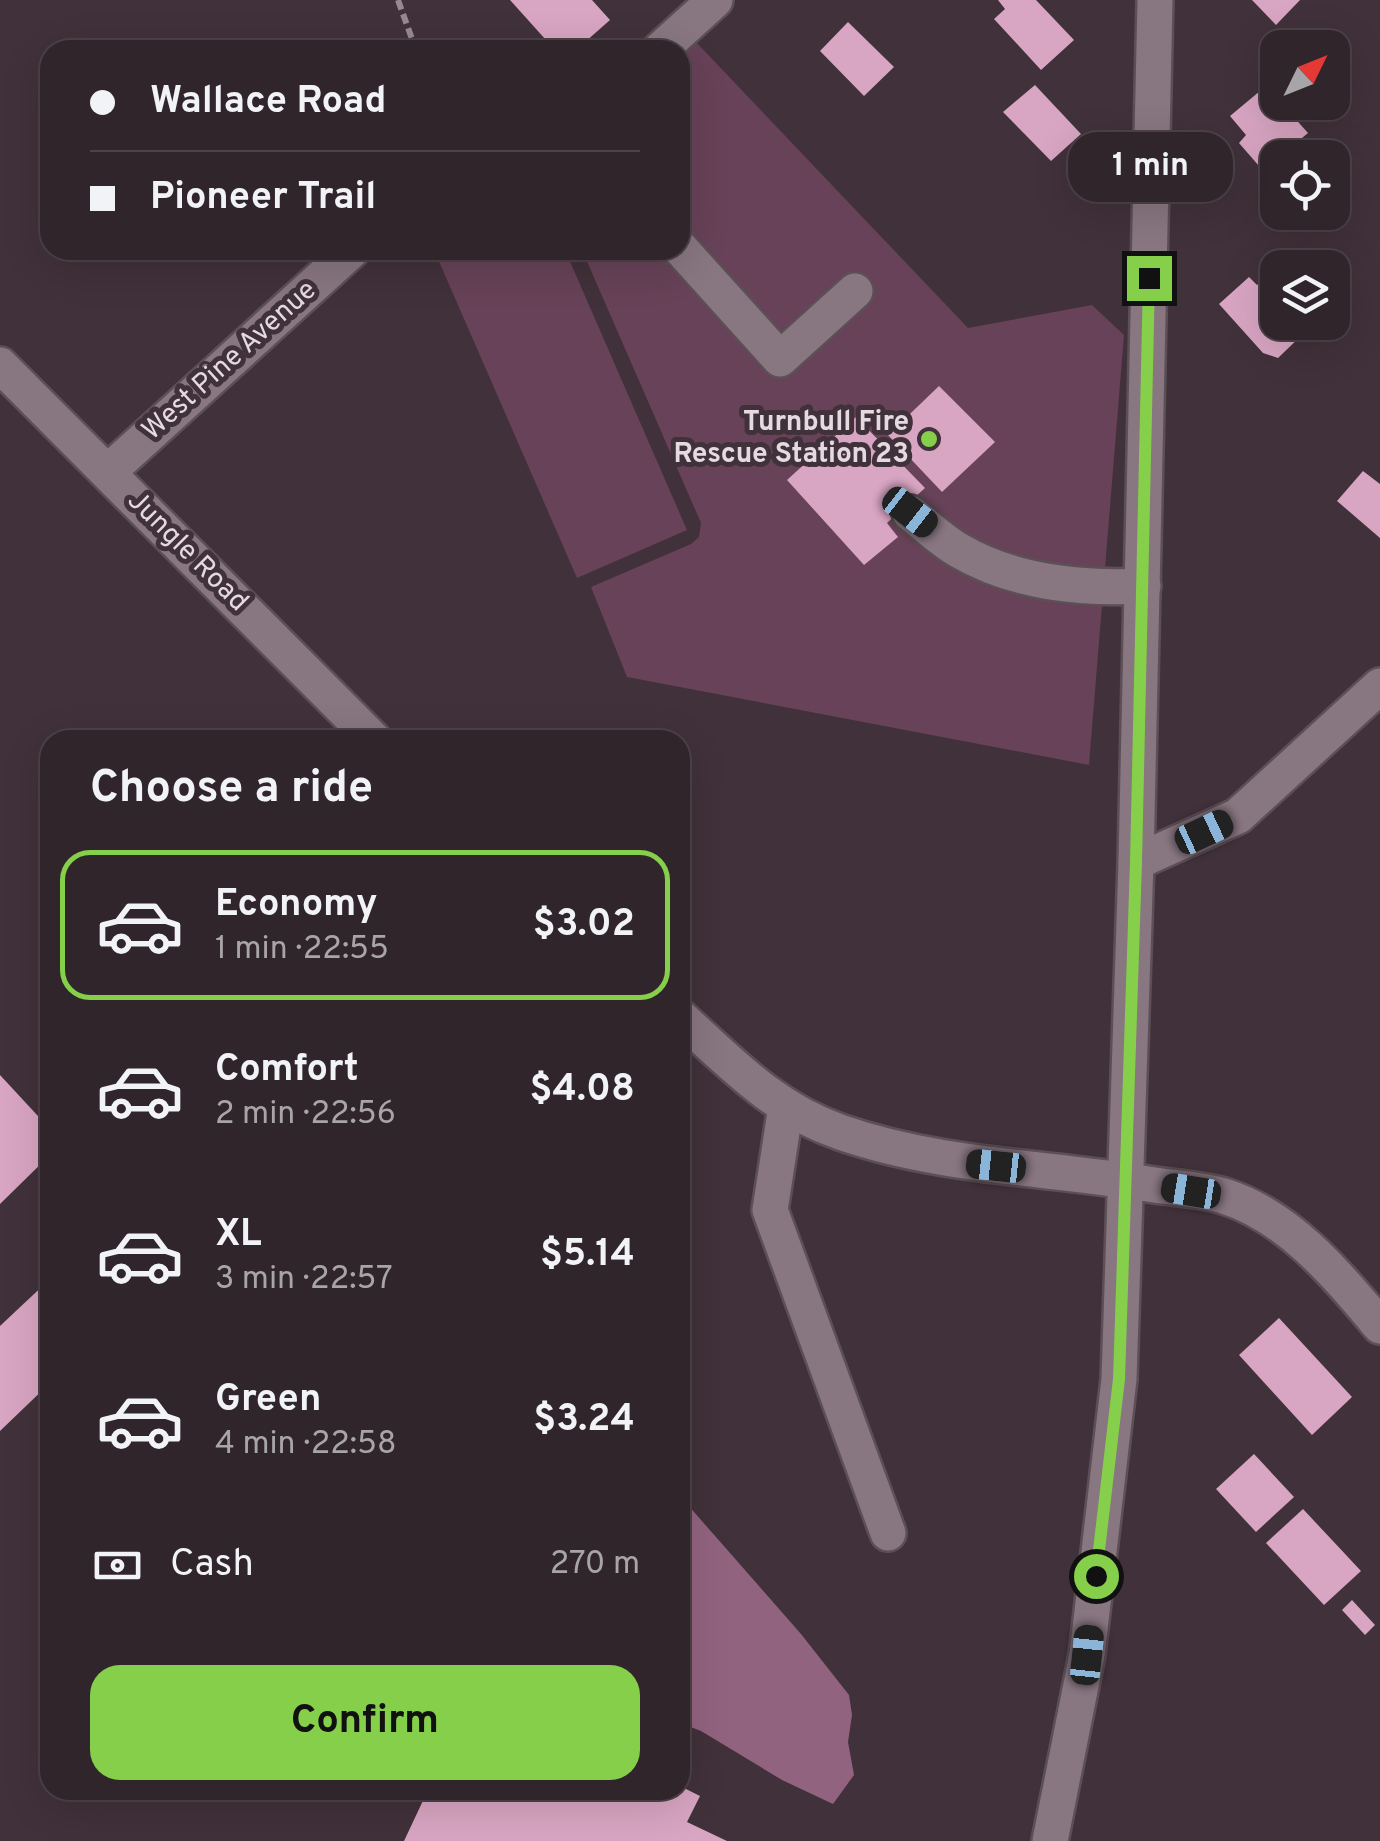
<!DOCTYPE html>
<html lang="en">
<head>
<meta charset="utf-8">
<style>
  :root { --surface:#31252c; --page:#3d3138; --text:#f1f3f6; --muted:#a8a5a9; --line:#4c4248; --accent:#86cf4b }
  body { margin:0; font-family:Overpass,sans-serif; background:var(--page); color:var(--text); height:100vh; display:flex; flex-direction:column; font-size:38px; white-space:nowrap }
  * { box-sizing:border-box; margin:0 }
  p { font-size:32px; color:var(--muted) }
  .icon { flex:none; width:55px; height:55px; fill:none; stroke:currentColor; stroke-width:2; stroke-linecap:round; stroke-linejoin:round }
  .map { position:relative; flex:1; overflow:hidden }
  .drawer { position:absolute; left:40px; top:730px; width:650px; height:1070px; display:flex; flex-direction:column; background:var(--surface); border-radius:30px; box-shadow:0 10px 40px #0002,0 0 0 2px var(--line) }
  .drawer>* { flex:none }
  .hud { position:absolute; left:40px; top:40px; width:650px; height:220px; border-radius:30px; box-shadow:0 10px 40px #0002,0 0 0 2px var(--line); display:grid; align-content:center; height:220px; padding:0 50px; background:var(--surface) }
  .needle { width:65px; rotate:47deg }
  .buttons { position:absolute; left:1260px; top:30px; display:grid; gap:20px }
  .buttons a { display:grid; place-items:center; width:90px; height:90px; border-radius:20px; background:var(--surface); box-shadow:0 10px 40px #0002,0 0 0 2px var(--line); font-size:50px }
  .end { position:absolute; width:45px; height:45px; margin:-22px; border:12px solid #86cf4b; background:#111; box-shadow:0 0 0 5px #111 }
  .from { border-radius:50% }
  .bubble { position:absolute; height:70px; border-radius:30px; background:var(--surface); box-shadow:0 10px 40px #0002,0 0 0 2px var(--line); font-size:32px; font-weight:700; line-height:70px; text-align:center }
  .car { position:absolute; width:30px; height:60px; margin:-30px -15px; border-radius:12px; box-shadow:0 0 8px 2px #0007; background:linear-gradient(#222 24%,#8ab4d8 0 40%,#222 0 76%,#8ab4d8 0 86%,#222 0) }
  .hud b { display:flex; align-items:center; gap:35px; height:95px; font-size:38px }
  .hud b+b { border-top:2px solid var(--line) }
  .hud i { width:25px; height:25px; background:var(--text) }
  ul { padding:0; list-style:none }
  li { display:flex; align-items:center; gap:30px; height:150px; margin:0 20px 15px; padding:0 30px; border:5px solid transparent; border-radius:30px }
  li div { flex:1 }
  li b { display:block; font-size:38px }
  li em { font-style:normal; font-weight:700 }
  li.current { border-color:var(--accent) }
  li>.icon { width:90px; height:90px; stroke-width:1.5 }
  h2 { padding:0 50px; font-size:45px; line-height:120px }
  .pay { display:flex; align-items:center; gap:25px; height:110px; padding:0 50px; font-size:38px }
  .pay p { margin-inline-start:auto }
  .primary-button { display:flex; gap:20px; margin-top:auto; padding:20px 50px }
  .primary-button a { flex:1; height:115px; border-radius:30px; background:var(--accent); color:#111; font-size:40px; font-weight:700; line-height:115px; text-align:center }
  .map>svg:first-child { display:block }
  .green { fill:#674258 }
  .water { fill:#92637f }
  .building { fill:#d8a5c2 }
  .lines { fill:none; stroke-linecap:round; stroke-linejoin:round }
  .minor-casing { stroke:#5c4f56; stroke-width:40 }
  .path { stroke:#968991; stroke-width:6; stroke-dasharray:10 5; stroke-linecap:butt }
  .minor { stroke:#887680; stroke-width:35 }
  .route { stroke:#86cf4b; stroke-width:12 }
  .poi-dot { fill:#86cf4b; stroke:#41313a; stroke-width:4 }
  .labels { text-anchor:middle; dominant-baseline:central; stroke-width:10; stroke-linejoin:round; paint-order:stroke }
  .street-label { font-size:28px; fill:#e4dae0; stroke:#41313a }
  .poi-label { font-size:28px; font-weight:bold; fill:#e4dae0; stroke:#41313a; text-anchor:end }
</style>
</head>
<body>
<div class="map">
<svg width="1380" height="1841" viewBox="0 0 1380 1841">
  <rect width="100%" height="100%" fill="#41313a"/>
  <g class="green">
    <path d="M695 41 968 328 1092 305 1124 335 1089 765 627 677 591 587 691 544 699 537 701 523 582 250H680V54Z"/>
    <path d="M434 250H565L687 530 577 578Z"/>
  </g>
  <path class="water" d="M680 1496 801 1634 849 1695 852 1715 848 1742 854 1775 833 1804 782 1780 701 1731 680 1723Z"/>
  <g class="building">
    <path d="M510 0H592L610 20 576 50H555Z"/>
    <path d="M998 0H1036L1074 40 1041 70 994 19 1005 9Z"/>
    <path d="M1252 0H1300L1276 25Z"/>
    <path d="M848 22 894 67 864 96 820 51Z"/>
    <path d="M1035 85 1081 134 1051 161 1003 112Z"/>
    <path d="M1266 86 1308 133 1278 158V188L1239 143 1246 135 1230 116Z"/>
    <path d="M1271 272 1278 279V322H1294L1303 334 1278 358 1263 353 1219 304 1249 277 1257 285Z"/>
    <path d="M939 386 995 442 942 492 888 435Z"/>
    <path d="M856 417 925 488 887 523 898 537 864 565 787 480Z"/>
    <path d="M1363 471 1380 484V538L1337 501Z"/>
    <path d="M0 1075 50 1129V1155L0 1204Z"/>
    <path d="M50 1279V1383L0 1431V1326Z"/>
    <path d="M1279 1318 1352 1397 1312 1435 1239 1355Z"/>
    <path d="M1254 1454 1294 1497 1256 1532 1216 1489Z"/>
    <path d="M1303 1509 1361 1571 1324 1605 1266 1543Z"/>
    <path d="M1352 1600 1375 1625 1365 1635 1342 1610Z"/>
    <path d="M680 1786 700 1796 687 1822 727 1841H404L428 1790H680Z"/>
  </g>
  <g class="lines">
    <defs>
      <g id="minor">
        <path d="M660 50 715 0"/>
        <path d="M680 248 780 359 855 291"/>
        <path d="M0 365 374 740"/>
        <path d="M108 472 352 250"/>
        <path d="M910 513C926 525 942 541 960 551 1015 583 1080 589 1143 586"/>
        <path d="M1136 862 1238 816 1380 686"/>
        <path d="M680 1017C731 1063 773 1109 840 1132 940 1167 1045 1167 1148 1184 1172 1188 1200 1189 1224 1196 1290 1217 1337 1275 1380 1326"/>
        <path d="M786 1106 770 1210 888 1533"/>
        <path d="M1050 1841 1087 1655 1119 1379 1136 862 1155 0"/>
      </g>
    </defs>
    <use href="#minor" class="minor-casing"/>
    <path class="path" d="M398 0 416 50"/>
    <use href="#minor" class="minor"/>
  </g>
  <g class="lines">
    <path class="route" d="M1096 1576 1119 1379 1136 862 1149 278"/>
  </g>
  <circle class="poi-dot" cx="929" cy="439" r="10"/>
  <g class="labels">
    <g class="street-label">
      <text transform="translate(230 361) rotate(-42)">West Pine Avenue</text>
      <text transform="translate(187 552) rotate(45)">Jungle Road</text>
    </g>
    <g class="poi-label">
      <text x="909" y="423">Turnbull Fire<tspan x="909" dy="32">Rescue Station 23</tspan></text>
    </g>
  </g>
</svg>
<div class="buttons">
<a><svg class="needle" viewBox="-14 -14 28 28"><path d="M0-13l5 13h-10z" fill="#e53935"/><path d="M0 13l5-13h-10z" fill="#a8a5a9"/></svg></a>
<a><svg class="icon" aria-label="locate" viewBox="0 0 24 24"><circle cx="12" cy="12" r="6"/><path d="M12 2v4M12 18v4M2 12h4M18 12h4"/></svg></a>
<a><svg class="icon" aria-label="layers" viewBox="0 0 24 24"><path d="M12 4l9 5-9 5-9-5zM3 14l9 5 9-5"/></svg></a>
</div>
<i class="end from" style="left:1096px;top:1576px"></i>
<i class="end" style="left:1149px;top:278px"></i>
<div class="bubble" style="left:1068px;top:132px;width:165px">1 min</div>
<i class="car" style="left:910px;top:512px;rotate:128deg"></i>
<i class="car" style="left:1204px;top:832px;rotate:65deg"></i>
<i class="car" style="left:996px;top:1166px;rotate:276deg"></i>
<i class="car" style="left:1191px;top:1191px;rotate:279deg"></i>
<i class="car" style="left:1087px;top:1655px;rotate:6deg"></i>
<div class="hud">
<b><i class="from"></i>Wallace Road</b>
<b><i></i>Pioneer Trail</b>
</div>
<section class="drawer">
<h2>Choose a ride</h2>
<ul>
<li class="current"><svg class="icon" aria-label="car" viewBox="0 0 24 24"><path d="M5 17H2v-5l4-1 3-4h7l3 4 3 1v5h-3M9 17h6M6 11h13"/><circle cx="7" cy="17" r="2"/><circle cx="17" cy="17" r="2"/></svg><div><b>Economy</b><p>1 min · 22:55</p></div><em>$3.02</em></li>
<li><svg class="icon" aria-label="car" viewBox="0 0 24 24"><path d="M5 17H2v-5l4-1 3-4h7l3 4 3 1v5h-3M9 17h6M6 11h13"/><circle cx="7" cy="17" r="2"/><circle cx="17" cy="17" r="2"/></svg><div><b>Comfort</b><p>2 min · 22:56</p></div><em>$4.08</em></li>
<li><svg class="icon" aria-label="car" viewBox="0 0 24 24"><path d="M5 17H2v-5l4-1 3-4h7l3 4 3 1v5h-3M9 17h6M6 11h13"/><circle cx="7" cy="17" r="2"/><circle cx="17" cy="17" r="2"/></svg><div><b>XL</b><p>3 min · 22:57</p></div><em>$5.14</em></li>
<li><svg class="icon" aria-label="car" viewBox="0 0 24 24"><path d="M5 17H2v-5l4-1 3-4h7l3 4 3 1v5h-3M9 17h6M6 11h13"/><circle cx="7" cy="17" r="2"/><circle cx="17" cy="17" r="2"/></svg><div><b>Green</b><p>4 min · 22:58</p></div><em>$3.24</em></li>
</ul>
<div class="pay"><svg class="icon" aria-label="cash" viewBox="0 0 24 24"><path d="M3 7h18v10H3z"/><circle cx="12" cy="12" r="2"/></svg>Cash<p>270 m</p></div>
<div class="primary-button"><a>Confirm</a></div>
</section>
</div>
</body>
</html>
